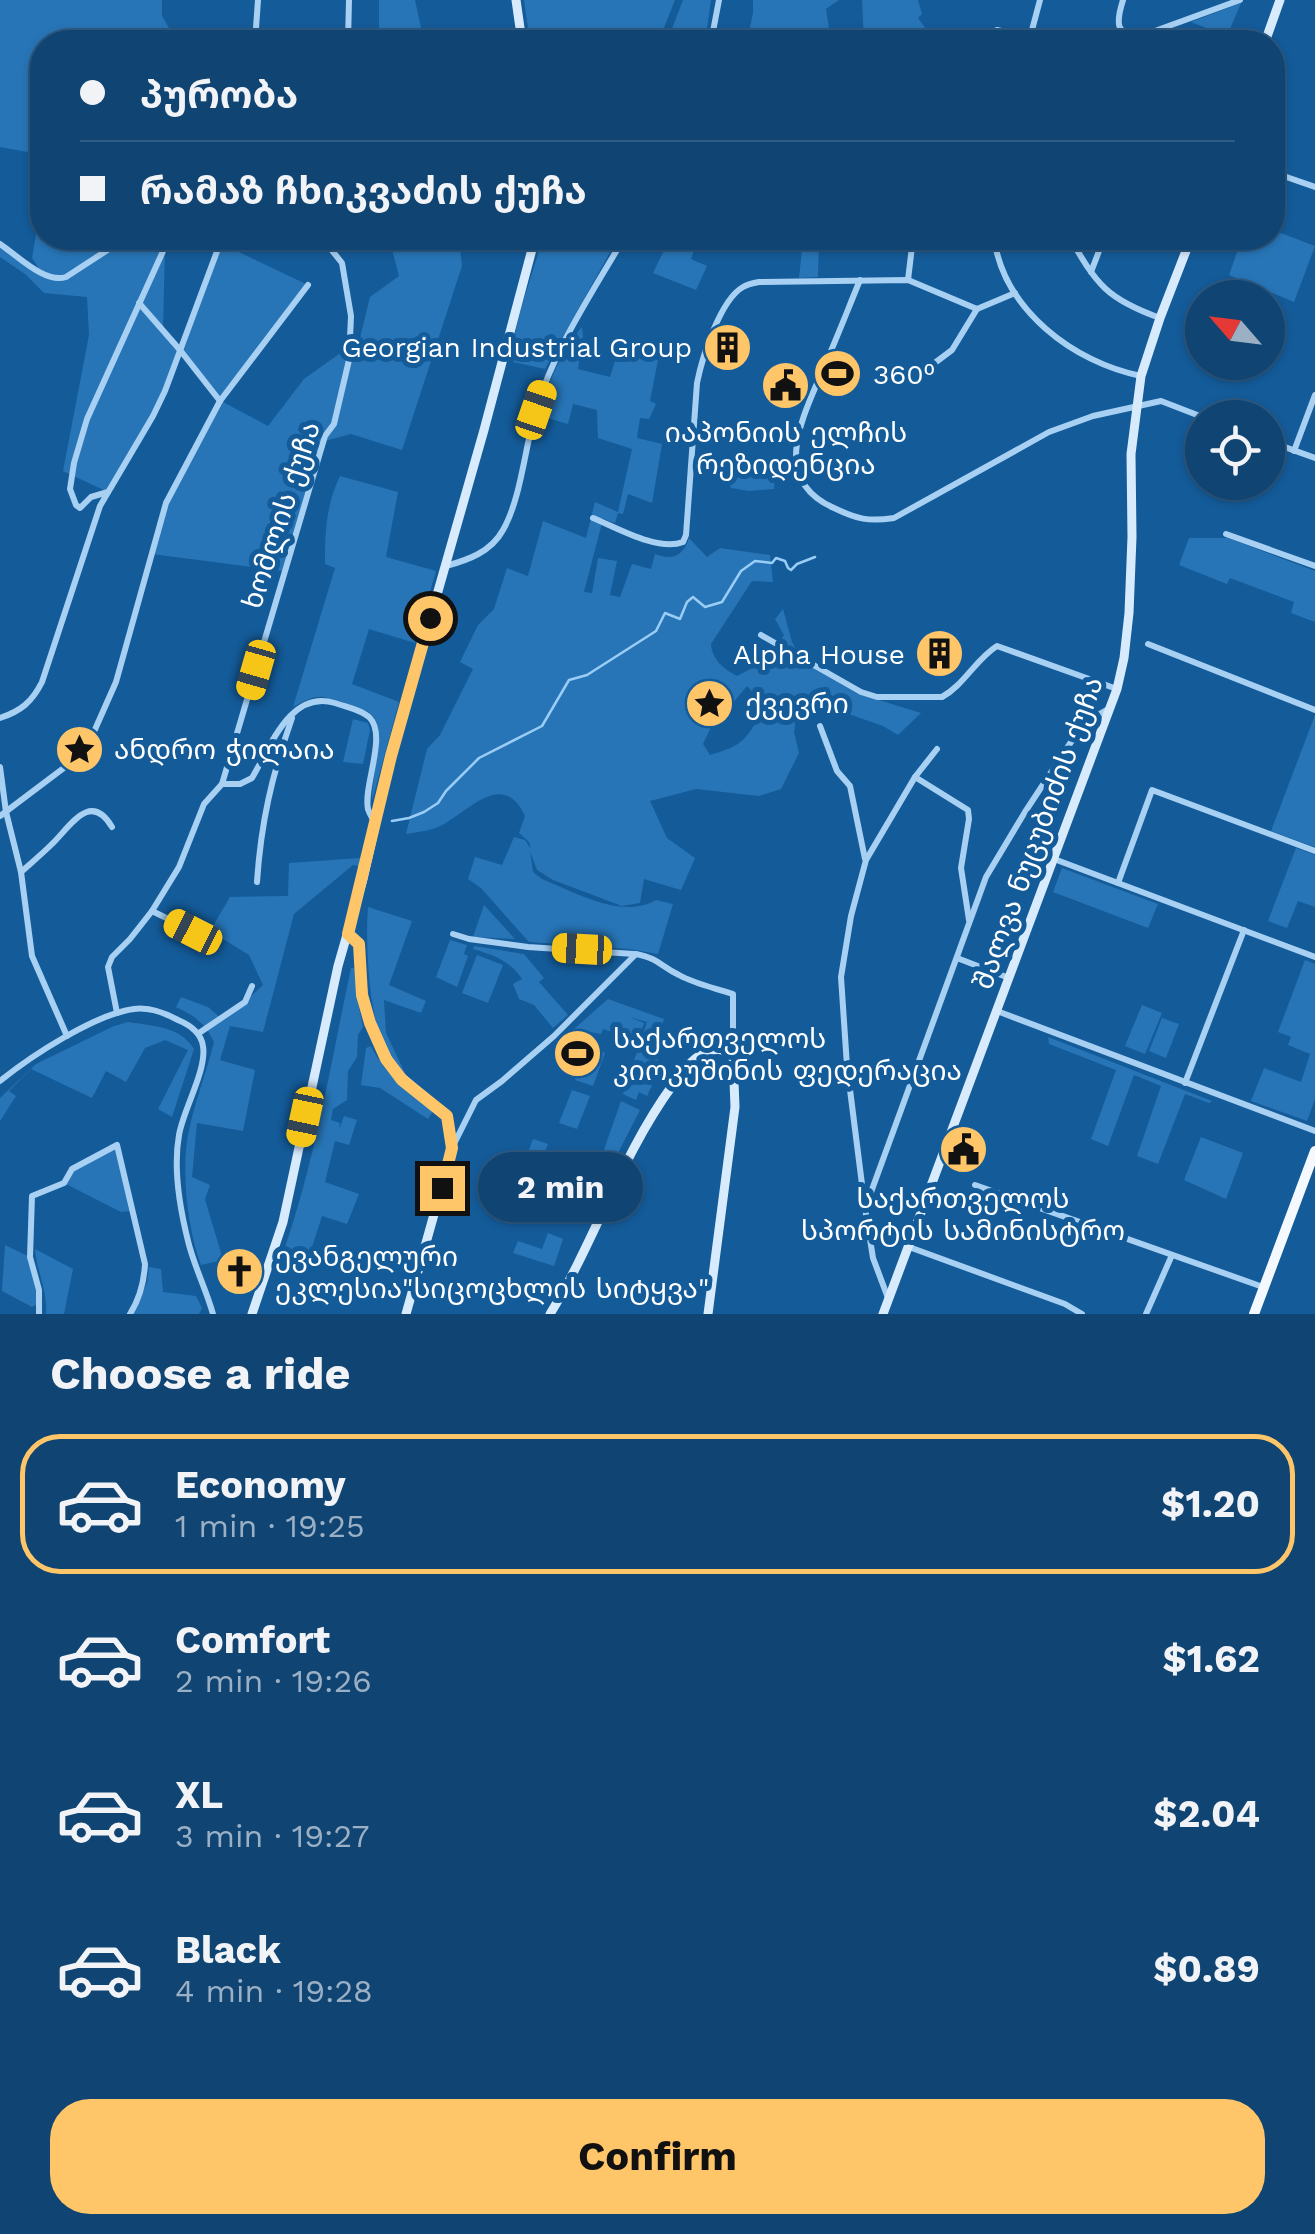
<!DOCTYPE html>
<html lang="en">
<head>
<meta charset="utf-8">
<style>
  :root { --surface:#0f4473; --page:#1d4e7b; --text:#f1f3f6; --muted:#9bb0c4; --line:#2f5c85; --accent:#ffc669 }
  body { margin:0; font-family:"Work Sans","Noto Sans Georgian",sans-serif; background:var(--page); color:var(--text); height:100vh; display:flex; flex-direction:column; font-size:38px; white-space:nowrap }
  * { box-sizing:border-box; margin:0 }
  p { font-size:32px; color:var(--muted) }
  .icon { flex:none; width:55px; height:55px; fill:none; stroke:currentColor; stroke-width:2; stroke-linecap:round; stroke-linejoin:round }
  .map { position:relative; height:1314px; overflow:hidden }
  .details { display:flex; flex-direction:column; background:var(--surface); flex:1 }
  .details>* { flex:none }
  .guide { position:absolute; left:30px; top:30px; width:1255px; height:220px; border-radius:40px; box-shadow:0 2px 8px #0004,0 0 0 2px var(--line); display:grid; align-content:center; height:220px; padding:0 50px; background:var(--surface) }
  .needle { width:65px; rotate:298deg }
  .controls { position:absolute; left:1185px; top:280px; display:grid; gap:20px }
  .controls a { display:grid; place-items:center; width:100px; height:100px; border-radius:50%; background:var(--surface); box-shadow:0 2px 8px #0004,0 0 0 2px var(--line); font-size:50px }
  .end { position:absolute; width:45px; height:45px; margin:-22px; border:12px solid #ffc669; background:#111; box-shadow:0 0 0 5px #111 }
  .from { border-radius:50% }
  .bubble { position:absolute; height:70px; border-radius:35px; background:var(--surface); box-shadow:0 2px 8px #0004,0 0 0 2px var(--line); font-size:32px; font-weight:700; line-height:70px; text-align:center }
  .car { position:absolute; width:30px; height:60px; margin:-30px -15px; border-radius:12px; box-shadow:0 0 8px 2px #0007; background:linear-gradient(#f5c518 24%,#345 0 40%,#f5c518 0 76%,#345 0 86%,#f5c518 0) }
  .guide b { display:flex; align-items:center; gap:35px; height:95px; font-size:38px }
  .guide b+b { border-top:2px solid var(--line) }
  .guide i { width:25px; height:25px; background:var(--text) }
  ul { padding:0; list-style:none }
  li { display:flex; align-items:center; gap:30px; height:140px; margin:0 20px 15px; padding:0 30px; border:5px solid transparent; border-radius:40px }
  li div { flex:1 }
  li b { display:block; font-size:38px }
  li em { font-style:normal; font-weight:700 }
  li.current { border-color:var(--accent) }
  li>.icon { width:90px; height:90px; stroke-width:1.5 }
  h2 { padding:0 50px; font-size:45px; line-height:120px }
  .primary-button { display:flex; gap:20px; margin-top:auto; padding:20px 50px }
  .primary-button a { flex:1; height:115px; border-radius:40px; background:var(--accent); color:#111; font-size:40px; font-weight:700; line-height:115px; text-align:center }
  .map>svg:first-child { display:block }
  .green { fill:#2775b7; fill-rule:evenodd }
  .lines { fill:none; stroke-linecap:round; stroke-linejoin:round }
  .stream { stroke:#9acdf6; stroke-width:2.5 }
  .street { stroke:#a7d0f3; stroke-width:6 }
  .secondary { stroke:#d7ebfc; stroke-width:9 }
  .primary { stroke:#f3f9ff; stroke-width:10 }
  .route { stroke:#ffc669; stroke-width:12 }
  .labels { text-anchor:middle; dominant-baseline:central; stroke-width:10; stroke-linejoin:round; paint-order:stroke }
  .poi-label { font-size:28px; fill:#fff; stroke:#145b99; text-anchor:start }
  .street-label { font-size:28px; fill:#fff; stroke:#145b99 }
</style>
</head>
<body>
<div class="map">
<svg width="1315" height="1314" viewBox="0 0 1315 1314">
  <rect width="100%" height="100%" fill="#145b99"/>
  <g class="green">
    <path d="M0 0H162V16L169 28 209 42H42V162L37 161 38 154 0 147Z"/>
    <path d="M379 0H415L424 42H379Z"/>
    <path d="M524 0H675L661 35 666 42H530Z"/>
    <path d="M683 0H711L705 42H674L670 34Z"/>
    <path d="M753 0H839L826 9 831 42H714V40L727 42 747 41 753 13Z"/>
    <path d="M862 0H918L922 14 918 18 933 39 930 42H889L888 40 864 42Z"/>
    <path d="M1241 3 1227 36 1191 22Z"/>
    <path d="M42 183V238H169L165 247 163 330 180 349 220 243 308 285 221 401 268 426 304 379 339 354H356L370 297 399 276 389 238H459L462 266 402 450 351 434 321 442 282 571 152 554 166 503 220 401 181 351 165 391 108 492 63 471 89 335 87 297 44 293 25 274 0 257V246L45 278 32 258 41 205 38 203Z"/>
    <path d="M1273 230 1315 246 1294 302 1229 275 1242 238H1272Z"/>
    <path d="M543 238H618L545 369 513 362C507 342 536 264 543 238Z"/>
    <path d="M670 238H698L691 259 707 266 696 290 653 273Z"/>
    <path d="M789 238H819L818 277 799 278 803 240Z"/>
    <path d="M582 327 583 337 578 369 610 377 618 351 658 360 650 401 656 404 649 419 640 418 637 438 662 444 652 503 628 494 623 514 618 513 615 523 603 519 584 592 592 593 598 558 617 561 610 595 620 597 632 564 651 569 655 554C673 561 683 556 689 538L707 557 720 548 770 555 773 582 752 581 711 644C712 660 724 669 737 676L758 665 766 651 776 649 784 635 775 619 783 609 792 642 803 662 856 693 921 713 898 735 883 726 808 700 797 708 794 732 799 753 781 789 759 796 696 789 650 801 667 838 695 858 681 890 644 879 640 903 622 906 553 880 537 870 530 851 533 872 542 879C575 892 622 920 656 900L673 904 658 954 629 949 529 942 481 888 468 879 475 857 502 865 514 837 525 840 531 849 529 842 519 833 525 816C502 767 467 814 438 827 429 831 417 832 406 834L427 749 440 735 473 669 460 662 478 625 494 609 507 568 528 576 543 521 586 538 595 502 618 512 632 449 598 438 597 410 573 404 568 424 540 416C548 384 560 352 582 327ZM747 686 755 695 773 705 774 712 758 718C745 743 737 747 710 755L703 744 715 719 709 707 727 710Z"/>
    <path d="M727 463H776L774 489 749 491 731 488 728 481Z"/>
    <path d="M340 476 398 492 386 557 436 571 415 643 369 629 352 684 399 702 372 801C371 782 385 729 373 716 367 709 354 707 345 703 319 694 317 694 293 707L335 568 325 564C325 532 326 505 340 476Z"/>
    <path d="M1189 538H1228L1315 571V622L1291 613 1294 602 1230 578 1227 584 1179 565Z"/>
    <path d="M1315 715V847L1271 831Z"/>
    <path d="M353 719 368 723 370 730 363 764 343 762Z"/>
    <path d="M1296 848 1315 855V907L1298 901 1287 928 1268 921Z"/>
    <path d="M360 858 359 866 353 865 294 914 263 1032 230 1026 220 1060 255 1070 243 1131 197 1123 192 1177 210 1185 205 1199 223 1260 201 1265C188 1230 182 1178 187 1141 192 1108 206 1075 214 1042 205 1023 195 1016 176 1007L181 997 208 1007 222 1019 245 1002 263 985 249 955 210 931 230 897 288 896 289 863Z"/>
    <path d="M1062 868 1158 904 1148 928 1053 892Z"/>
    <path d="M484 905 515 939 473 937Z"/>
    <path d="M368 907 412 921 389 985 426 1001 421 1013 384 1000 386 1033 405 1073C368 1056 365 944 368 907Z"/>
    <path d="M450 940 467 945 464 954 468 956 457 987 436 977Z"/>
    <path d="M474 946 524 954 544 978 539 982 568 1015 553 1028 534 1005 519 999 513 984 522 979C510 961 494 955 473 949Z"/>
    <path d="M477 955 503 965 488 1003 462 993Z"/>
    <path d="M1305 960 1315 964V1099L1307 1121 1251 1101 1264 1068 1301 1082 1310 1054 1288 1045 1291 1037 1278 1032Z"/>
    <path d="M351 968H356L357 998 363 1027 358 1035 357 1057 348 1071 347 1100 333 1109 331 1120 340 1123 339 1130 344 1116 357 1120 349 1145 335 1141 325 1182 359 1194 347 1224 322 1216 304 1272 279 1264C314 1169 330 1067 351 968Z"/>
    <path d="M608 999 664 1019 659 1036 660 1055 648 1082 652 1085 647 1096 639 1092 636 1100 623 1094 647 1022 629 1017 644 1023 638 1041 603 1029 601 1034 574 1029Z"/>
    <path d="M1142 1005 1162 1013 1145 1054 1125 1046Z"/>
    <path d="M1162 1018 1179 1024 1166 1058 1149 1051Z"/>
    <path d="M128 1022C153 1026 180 1026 194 1049L172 1117 158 1109 188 1050 165 1040 145 1048 126 1082 106 1071 92 1098 31 1069 9 1091 16 1096 0 1121V1098L36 1064 114 1026Z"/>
    <path d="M1048 1037 1212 1101 1209 1103 1185 1094 1158 1164 1137 1156 1161 1086 1134 1075 1108 1146 1091 1139 1116 1070 1049 1044Z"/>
    <path d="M371 1046C386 1076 407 1092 433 1111L428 1119 380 1088 361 1085 366 1048Z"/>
    <path d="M587 1046 605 1053 593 1086 575 1080Z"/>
    <path d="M572 1090 590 1096 577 1129 559 1123Z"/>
    <path d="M621 1101 640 1110 592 1204 586 1201Z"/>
    <path d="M1201 1137 1243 1153 1226 1199 1184 1180Z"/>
    <path d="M533 1139 548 1144 530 1189 516 1184Z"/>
    <path d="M117 1145 131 1211 121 1212 64 1183 77 1164Z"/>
    <path d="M548 1233 563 1239 554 1266 513 1253 518 1241 542 1249Z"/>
    <path d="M5 1245 30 1257 39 1303 32 1307 2 1291Z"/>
    <path d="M35 1249 73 1269 64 1314H46C48 1291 37 1272 35 1249Z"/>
    <path d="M149 1267 161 1269 163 1292 196 1296 202 1308 199 1314H133L147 1283Z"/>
  </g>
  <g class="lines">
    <path class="stream" d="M392 821 409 818 424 812 438 803 446 791 479 758 542 726 569 680 587 675 656 631 665 613 680 619 687 602 693 597 705 607 722 602 741 571 755 561 772 563 776 558 785 561 788 568 791 570 797 564 815 557"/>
    <g class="street">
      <path d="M1123 0C1116 22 1114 38 1144 35L1240 0"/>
      <path d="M997 30 1024 36 1032 30 1040 0"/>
      <path d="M255 42 258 0"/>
      <path d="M348 42 349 0"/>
      <path d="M711 42 719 0"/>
      <path d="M1272 172 1315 187"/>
      <path d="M994 238C1004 310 1073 362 1141 376"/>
      <path d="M1070 238C1097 285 1107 299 1160 318"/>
      <path d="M0 244C18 256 45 284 66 277L126 238"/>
      <path d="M1091 272 1104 238"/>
      <path d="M860 280C848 309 837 338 824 367 804 415 768 479 834 508 857 519 868 522 894 518L1049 432 1093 416 1161 401 1205 418"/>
      <path d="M908 280 913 238"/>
      <path d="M139 303 180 350 220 401"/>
      <path d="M924 371 952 350 977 309"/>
      <path d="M1268 441 1315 458"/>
      <path d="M1294 451 1315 395"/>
      <path d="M108 492 91 497 80 508 76 505 70 489 74 463 87 419 169 238"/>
      <path d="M593 518C617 528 659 552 683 542L686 535 697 383C702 358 720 300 743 287 748 284 753 283 759 282L908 280 977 309 1015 293"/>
      <path d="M1226 534 1315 566"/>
      <path d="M446 566C468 560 491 552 503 530 521 499 525 446 536 410 554 349 592 293 624 238"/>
      <path d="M761 635 861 692 877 697H942C964 685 976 659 997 646L1117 689"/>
      <path d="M1148 644 1315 710"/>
      <path d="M0 718C21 711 32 702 42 682L100 506 153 416 165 391 222 238"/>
      <path d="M820 726 837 771 850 786 865 859"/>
      <path d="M0 767 6 812 21 872 32 956 67 1036"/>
      <path d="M915 777 937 749"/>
      <path d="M222 784H240L252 778C270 748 290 689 335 703 346 707 362 710 370 718 387 736 363 787 368 809 369 813 373 819 375 823"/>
      <path d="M0 816 85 752 116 682 166 503 220 401 308 285"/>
      <path d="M1054 859 1315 957"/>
      <path d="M21 872C31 863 42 854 52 844 70 827 90 790 112 827"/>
      <path d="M257 882C261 822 272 775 292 718"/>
      <path d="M1118 883 1152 790 1315 851"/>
      <path d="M152 911 193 931"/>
      <path d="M453 934 469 939 528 947 634 954"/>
      <path d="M957 958 1009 978"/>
      <path d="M997 1011 1315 1131"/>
      <path d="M117 1013 108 967 112 957 130 939 152 911 179 867 204 804 222 784 325 436 334 424 349 360 351 316 342 263 322 238"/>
      <path d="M199 1033 245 1002 252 986"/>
      <path d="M0 1081C31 1056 95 1014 134 1009 149 1007 165 1013 178 1020 190 1025 201 1032 203 1046 207 1070 183 1110 179 1135 173 1168 180 1209 188 1241 194 1266 206 1289 213 1314"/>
      <path d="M1185 1083 1244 930"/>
      <path d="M452 1148 476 1100 502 1081 554 1036 636 954C660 959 660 966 679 975 695 984 715 988 733 994V1055"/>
      <path d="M975 1185 1263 1287"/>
      <path d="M866 1206 986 877 1025 812 1071 742 1089 720 1110 708"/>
      <path d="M909 1247 1065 1304 1082 1314"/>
      <path d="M888 1298 873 1258 865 1208 847 1066 841 977 851 916 866 860 915 777 968 810 969 819 961 868 969 920"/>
      <path d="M39 1314V1290L30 1257 32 1196 64 1183 72 1169 117 1145 145 1264C144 1283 140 1298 130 1314"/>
      <path d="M1146 1314 1172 1255"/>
    </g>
    <g class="secondary">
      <path d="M516 0 522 42"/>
      <path d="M1265 42 1280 0"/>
      <path d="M348 935 359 944 363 995 370 1023 393 1070 447 1116 452 1148 449 1161 406 1314"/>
      <path d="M252 1314 283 1222 338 966 363 879 391 756 484 430 535 238"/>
      <path d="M550 1314C595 1241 621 1156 672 1086 680 1075 691 1059 704 1053 716 1047 723 1049 733 1056L735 1107 708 1314"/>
      <path d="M883 1314 1117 689 1124 658 1129 613 1132 537 1131 454 1141 376 1160 318 1191 238"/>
    </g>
    <path class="primary" d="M1254 1314 1315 1151"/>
  </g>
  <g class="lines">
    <path class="route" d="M430 618 391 756 348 934 359 944 362 995 370 1023 386 1059 402 1080 447 1116 452 1148 442 1188"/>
  </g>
  <defs>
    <symbol id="building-disc" viewBox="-11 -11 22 22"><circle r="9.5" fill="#ffc669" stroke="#145b99"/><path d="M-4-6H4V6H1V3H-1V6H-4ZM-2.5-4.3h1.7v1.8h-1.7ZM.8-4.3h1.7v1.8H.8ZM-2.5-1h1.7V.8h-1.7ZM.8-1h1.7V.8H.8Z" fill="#111"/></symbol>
    <symbol id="stadium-disc" viewBox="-11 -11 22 22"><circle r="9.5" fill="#ffc669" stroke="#145b99"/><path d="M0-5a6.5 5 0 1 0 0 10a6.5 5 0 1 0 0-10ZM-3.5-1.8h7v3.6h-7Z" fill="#111"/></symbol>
    <symbol id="civic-disc" viewBox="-11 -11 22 22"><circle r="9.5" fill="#ffc669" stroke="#145b99"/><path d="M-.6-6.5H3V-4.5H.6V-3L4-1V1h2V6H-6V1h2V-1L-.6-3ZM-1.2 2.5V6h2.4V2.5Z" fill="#111"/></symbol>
    <symbol id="sight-disc" viewBox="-11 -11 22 22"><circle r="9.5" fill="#ffc669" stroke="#145b99"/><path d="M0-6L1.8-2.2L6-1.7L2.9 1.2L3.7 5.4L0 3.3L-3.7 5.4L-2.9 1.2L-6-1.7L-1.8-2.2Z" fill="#111"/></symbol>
    <symbol id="church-disc" viewBox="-11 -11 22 22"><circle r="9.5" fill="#ffc669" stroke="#145b99"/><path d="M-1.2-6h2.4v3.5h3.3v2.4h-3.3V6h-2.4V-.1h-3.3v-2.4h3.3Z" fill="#111"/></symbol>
  </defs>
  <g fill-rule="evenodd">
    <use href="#building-disc" x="700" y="320" width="55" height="55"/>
    <use href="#stadium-disc" x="810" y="346" width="55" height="55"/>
    <use href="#civic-disc" x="758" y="358" width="55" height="55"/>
    <use href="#building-disc" x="912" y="626" width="55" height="55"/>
    <use href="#sight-disc" x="682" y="676" width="55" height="55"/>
    <use href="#sight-disc" x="52" y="722" width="55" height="55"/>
    <use href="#stadium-disc" x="550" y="1026" width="55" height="55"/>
    <use href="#civic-disc" x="936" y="1122" width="55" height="55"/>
    <use href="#church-disc" x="212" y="1244" width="55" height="55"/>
  </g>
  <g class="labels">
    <g class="poi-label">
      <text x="692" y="347" text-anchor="end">Georgian Industrial Group</text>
      <text x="873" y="374">360⁰</text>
      <text x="786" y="432" text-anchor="middle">იაპონიის ელჩის<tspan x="786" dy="32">რეზიდენცია</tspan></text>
      <text x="905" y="654" text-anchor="end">Alpha House</text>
      <text x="745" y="703">ქვევრი</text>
      <text x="114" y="749">ანდრო ჭილაია</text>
      <text x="613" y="1038">საქართველოს<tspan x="613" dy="32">კიოკუშინის ფედერაცია</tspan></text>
      <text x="963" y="1198" text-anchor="middle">საქართველოს<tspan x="963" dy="32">სპორტის სამინისტრო</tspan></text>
      <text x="275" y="1256">ევანგელური<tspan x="275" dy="32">ეკლესია"სიცოცხლის სიტყვა"</tspan></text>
    </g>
    <g class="street-label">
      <text transform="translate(281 515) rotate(-72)">ხომლის ქუჩა</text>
      <text transform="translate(1038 833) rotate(-70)">შალვა ნუცუბიძის ქუჩა</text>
    </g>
  </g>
</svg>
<div class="controls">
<a><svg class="needle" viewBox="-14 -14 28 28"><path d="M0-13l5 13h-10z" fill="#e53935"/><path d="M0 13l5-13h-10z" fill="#9bb0c4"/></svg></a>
<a><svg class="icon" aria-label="locate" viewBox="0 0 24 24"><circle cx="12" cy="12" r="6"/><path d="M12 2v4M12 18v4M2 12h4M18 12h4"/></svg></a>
</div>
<i class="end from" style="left:430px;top:618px"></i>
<i class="end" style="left:442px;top:1188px"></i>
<div class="bubble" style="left:478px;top:1152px;width:165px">2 min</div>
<i class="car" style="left:536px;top:410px;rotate:19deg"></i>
<i class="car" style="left:256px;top:670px;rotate:196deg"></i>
<i class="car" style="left:193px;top:932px;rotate:297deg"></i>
<i class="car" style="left:582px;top:949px;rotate:273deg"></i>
<i class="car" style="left:305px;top:1117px;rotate:192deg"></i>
<div class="guide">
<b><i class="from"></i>პურობა</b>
<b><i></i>რამაზ ჩხიკვაძის ქუჩა</b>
</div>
</div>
<section class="details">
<h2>Choose a ride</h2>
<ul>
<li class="current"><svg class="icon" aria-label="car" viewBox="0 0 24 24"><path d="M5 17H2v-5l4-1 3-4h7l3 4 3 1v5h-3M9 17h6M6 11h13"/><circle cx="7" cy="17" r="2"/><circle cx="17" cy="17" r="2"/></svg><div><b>Economy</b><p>1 min · 19:25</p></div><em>$1.20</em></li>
<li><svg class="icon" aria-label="car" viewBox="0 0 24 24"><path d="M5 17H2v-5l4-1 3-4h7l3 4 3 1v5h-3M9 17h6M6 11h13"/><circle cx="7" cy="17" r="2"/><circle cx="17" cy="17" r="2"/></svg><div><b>Comfort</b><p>2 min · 19:26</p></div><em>$1.62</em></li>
<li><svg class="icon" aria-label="car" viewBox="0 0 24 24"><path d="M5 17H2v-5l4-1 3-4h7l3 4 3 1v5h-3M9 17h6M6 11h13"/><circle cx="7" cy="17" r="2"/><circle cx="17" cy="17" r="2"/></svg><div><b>XL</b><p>3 min · 19:27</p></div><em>$2.04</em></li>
<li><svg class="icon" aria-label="car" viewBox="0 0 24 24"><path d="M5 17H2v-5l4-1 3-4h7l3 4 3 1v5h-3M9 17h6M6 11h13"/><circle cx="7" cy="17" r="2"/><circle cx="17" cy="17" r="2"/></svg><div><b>Black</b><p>4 min · 19:28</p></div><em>$0.89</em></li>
</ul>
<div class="primary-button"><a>Confirm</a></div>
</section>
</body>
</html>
